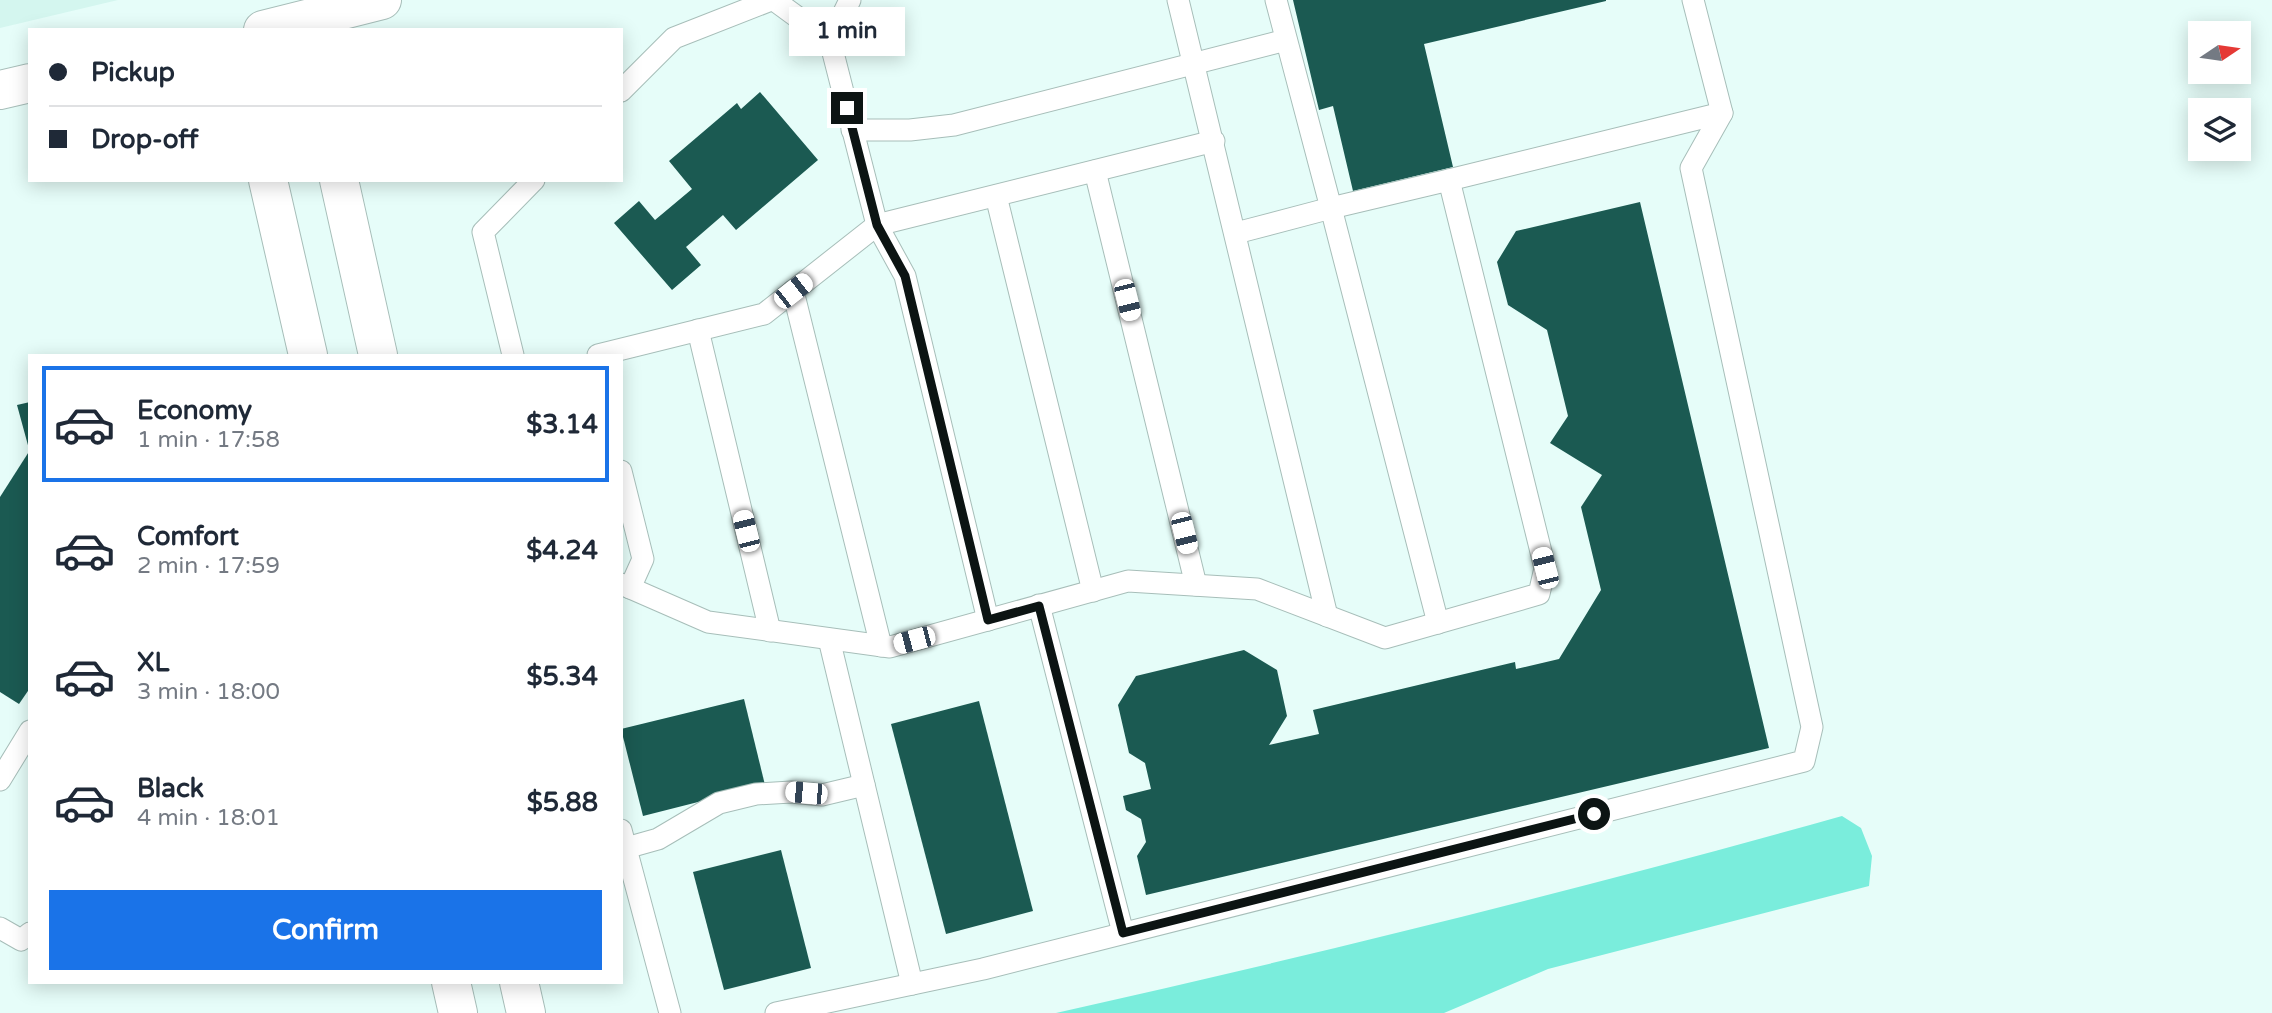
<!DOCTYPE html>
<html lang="en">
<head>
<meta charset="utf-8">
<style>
  :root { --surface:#fff; --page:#f2f2f3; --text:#1f2937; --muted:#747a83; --line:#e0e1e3; --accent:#1a73e8 }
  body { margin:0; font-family:"Varela Round",sans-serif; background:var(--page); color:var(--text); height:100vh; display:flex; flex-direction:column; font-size:26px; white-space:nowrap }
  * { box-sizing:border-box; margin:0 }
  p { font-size:23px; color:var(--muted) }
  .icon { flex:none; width:38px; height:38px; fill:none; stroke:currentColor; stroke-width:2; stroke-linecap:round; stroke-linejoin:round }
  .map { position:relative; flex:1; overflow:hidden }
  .details { position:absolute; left:28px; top:354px; width:595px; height:630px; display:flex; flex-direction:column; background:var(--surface); border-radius:0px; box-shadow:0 4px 18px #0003 }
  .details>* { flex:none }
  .guide { position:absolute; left:28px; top:28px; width:595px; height:154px; border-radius:0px; box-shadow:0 4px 18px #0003; display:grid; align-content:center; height:154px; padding:0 21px; background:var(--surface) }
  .needle { width:46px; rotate:77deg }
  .tools { position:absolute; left:2188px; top:21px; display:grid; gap:14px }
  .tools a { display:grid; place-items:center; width:63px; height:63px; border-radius:0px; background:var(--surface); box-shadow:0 4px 18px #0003; font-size:35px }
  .end { position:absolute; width:32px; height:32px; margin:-16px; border:9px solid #0c1413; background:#fff; box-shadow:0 0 0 4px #fff }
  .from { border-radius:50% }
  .bubble { position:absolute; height:49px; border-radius:0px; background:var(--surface); box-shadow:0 4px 18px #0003; font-size:23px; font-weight:700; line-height:49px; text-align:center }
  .car { position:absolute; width:21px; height:42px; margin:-21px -10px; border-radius:9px; box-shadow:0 0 5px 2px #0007; background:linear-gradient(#fff 24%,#345 0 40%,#fff 0 76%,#345 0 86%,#fff 0) }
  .guide b { display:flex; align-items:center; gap:24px; height:66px; font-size:26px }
  .guide b+b { border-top:2px solid var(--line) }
  .guide i { width:18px; height:18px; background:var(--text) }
  ul { padding:12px 0 0; list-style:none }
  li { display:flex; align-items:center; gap:21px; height:116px; margin:0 14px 10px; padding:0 7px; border:4px solid transparent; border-radius:0px }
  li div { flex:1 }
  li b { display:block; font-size:26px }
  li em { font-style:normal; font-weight:700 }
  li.current { border-color:var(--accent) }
  li>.icon { width:63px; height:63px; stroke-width:1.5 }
  .cta { display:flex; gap:14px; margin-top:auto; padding:14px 21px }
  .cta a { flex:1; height:80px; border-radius:0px; background:var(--accent); color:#fff; font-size:28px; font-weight:700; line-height:80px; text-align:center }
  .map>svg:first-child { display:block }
  .built { fill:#d4f6ef }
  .water { fill:#7aeddc }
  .building { fill:#1b5a52 }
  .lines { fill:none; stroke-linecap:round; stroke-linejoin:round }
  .lane-casing { stroke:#a7beb9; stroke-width:23 }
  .secondary-casing { stroke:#a7beb9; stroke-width:40 }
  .lane { stroke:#fff; stroke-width:21 }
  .secondary { stroke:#fff; stroke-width:38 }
  .route { stroke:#0c1413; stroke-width:9 }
</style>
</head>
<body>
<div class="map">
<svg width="2272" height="1013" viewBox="0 0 2272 1013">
  <rect width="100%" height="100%" fill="#e6fdf9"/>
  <path class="built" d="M0 0H118L0 28Z"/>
  <path class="water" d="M1842 816 1861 828 1872 856 1869 886 1548 969 1444 1013H1056C1319 954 1582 889 1842 816Z"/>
  <g class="building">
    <path d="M1293 0H1606V1L1424 44 1453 167 1353 191 1333 106 1319 110Z"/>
    <path d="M760 92 818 160 736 230 723 215 686 247 701 265 672 290 614 223 639 201 655 220 692 189 669 161 737 103 741 109Z"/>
    <path d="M1640 202 1769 748 1146 895 1137 856 1146 842 1141 819 1126 810 1123 796 1151 789 1145 763 1129 753 1118 705 1136 676 1244 650 1277 670 1287 716 1269 745 1319 734 1313 710 1515 662 1516 669 1559 659 1601 590 1581 507 1602 475 1550 443 1568 416 1547 330 1508 305 1497 262 1516 231Z"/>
    <path d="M30 402V449H29L17 405Z"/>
    <path d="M30 450V688L19 704 0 692V497Z"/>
    <path d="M744 699 765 785 643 816 621 729Z"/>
    <path d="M979 701 1033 911 946 934 891 724Z"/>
    <path d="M781 850 811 968 724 990 693 872Z"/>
  </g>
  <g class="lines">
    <defs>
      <g id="lane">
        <path d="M774 0 830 41"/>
        <path d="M850 0 830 41 877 225 905 276 988 620"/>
        <path d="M1178 0 1327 616"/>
        <path d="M621 91 674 38 771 0"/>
        <path d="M852 130H910L954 125 1286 40"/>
        <path d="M1095 171 1196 585"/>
        <path d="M1449 180 1722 113"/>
        <path d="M996 196 1093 591"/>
        <path d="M1236 233 1331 208 1438 623"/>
        <path d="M793 291 881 646"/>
        <path d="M698 330 770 631"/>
        <path d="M513 355 483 232 534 180"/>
        <path d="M598 355 764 314 877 225 1214 141"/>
        <path d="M621 471 643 559 630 588"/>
        <path d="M621 584 708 622 890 647 1128 581 1257 589 1385 638 1539 594 1545 568 1449 180 1331 208 1276 0"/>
        <path d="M1039 605 1123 933"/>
        <path d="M829 639 912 984"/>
        <path d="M0 780 30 731"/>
        <path d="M621 830 670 1013"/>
        <path d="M626 848 658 839 719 803 756 794 791 792 822 795 864 785"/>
        <path d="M0 928 21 940 30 933"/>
        <path d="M776 1013 983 969 1804 761 1812 727 1691 168 1722 113 1693 0"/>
      </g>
      <g id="secondary">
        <path d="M263 30 382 0"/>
        <path d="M0 90 30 83"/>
        <path d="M268 180 308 355"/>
        <path d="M339 180 378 355"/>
        <path d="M451 982 458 1013"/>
        <path d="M519 982 526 1013"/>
      </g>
    </defs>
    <use href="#lane" class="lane-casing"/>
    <use href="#secondary" class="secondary-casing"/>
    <use href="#lane" class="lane"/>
    <use href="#secondary" class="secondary"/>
  </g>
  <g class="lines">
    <path class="route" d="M847 108 877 225 905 276 988 620 1039 606 1123 933 1594 814"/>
  </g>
</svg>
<div class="tools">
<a><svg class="needle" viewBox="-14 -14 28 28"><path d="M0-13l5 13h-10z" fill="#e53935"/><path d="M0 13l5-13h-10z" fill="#747a83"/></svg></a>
<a><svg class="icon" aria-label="layers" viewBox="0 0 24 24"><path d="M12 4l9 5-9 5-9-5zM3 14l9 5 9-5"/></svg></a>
</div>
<i class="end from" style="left:1594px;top:814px"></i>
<i class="end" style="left:847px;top:108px"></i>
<div class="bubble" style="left:789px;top:7px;width:116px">1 min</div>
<i class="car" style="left:793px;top:291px;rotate:52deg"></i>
<i class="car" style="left:1127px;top:300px;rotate:166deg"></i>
<i class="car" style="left:746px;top:531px;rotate:346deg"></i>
<i class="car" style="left:1184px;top:533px;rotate:166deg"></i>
<i class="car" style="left:1545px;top:568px;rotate:346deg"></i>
<i class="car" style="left:914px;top:640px;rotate:255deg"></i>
<i class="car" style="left:806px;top:793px;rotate:275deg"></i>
<div class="guide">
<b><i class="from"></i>Pickup</b>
<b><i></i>Drop-off</b>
</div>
<section class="details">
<ul>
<li class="current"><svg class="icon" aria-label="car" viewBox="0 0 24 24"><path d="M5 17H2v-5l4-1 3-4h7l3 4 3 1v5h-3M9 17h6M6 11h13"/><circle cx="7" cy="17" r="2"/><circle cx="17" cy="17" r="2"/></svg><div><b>Economy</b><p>1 min · 17:58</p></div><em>$3.14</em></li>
<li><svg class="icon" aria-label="car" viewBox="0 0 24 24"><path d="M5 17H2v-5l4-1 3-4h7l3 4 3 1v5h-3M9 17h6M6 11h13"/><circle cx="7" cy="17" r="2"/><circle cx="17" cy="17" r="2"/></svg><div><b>Comfort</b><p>2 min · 17:59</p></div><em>$4.24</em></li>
<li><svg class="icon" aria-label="car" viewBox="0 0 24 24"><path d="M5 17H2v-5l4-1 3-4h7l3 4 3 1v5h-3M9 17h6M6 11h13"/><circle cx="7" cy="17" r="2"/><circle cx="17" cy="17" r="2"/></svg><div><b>XL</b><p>3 min · 18:00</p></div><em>$5.34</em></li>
<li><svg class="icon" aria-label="car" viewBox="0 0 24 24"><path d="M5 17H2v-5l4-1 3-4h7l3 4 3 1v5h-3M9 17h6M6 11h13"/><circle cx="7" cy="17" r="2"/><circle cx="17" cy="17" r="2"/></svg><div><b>Black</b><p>4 min · 18:01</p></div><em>$5.88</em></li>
</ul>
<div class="cta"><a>Confirm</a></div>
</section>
</div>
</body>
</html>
